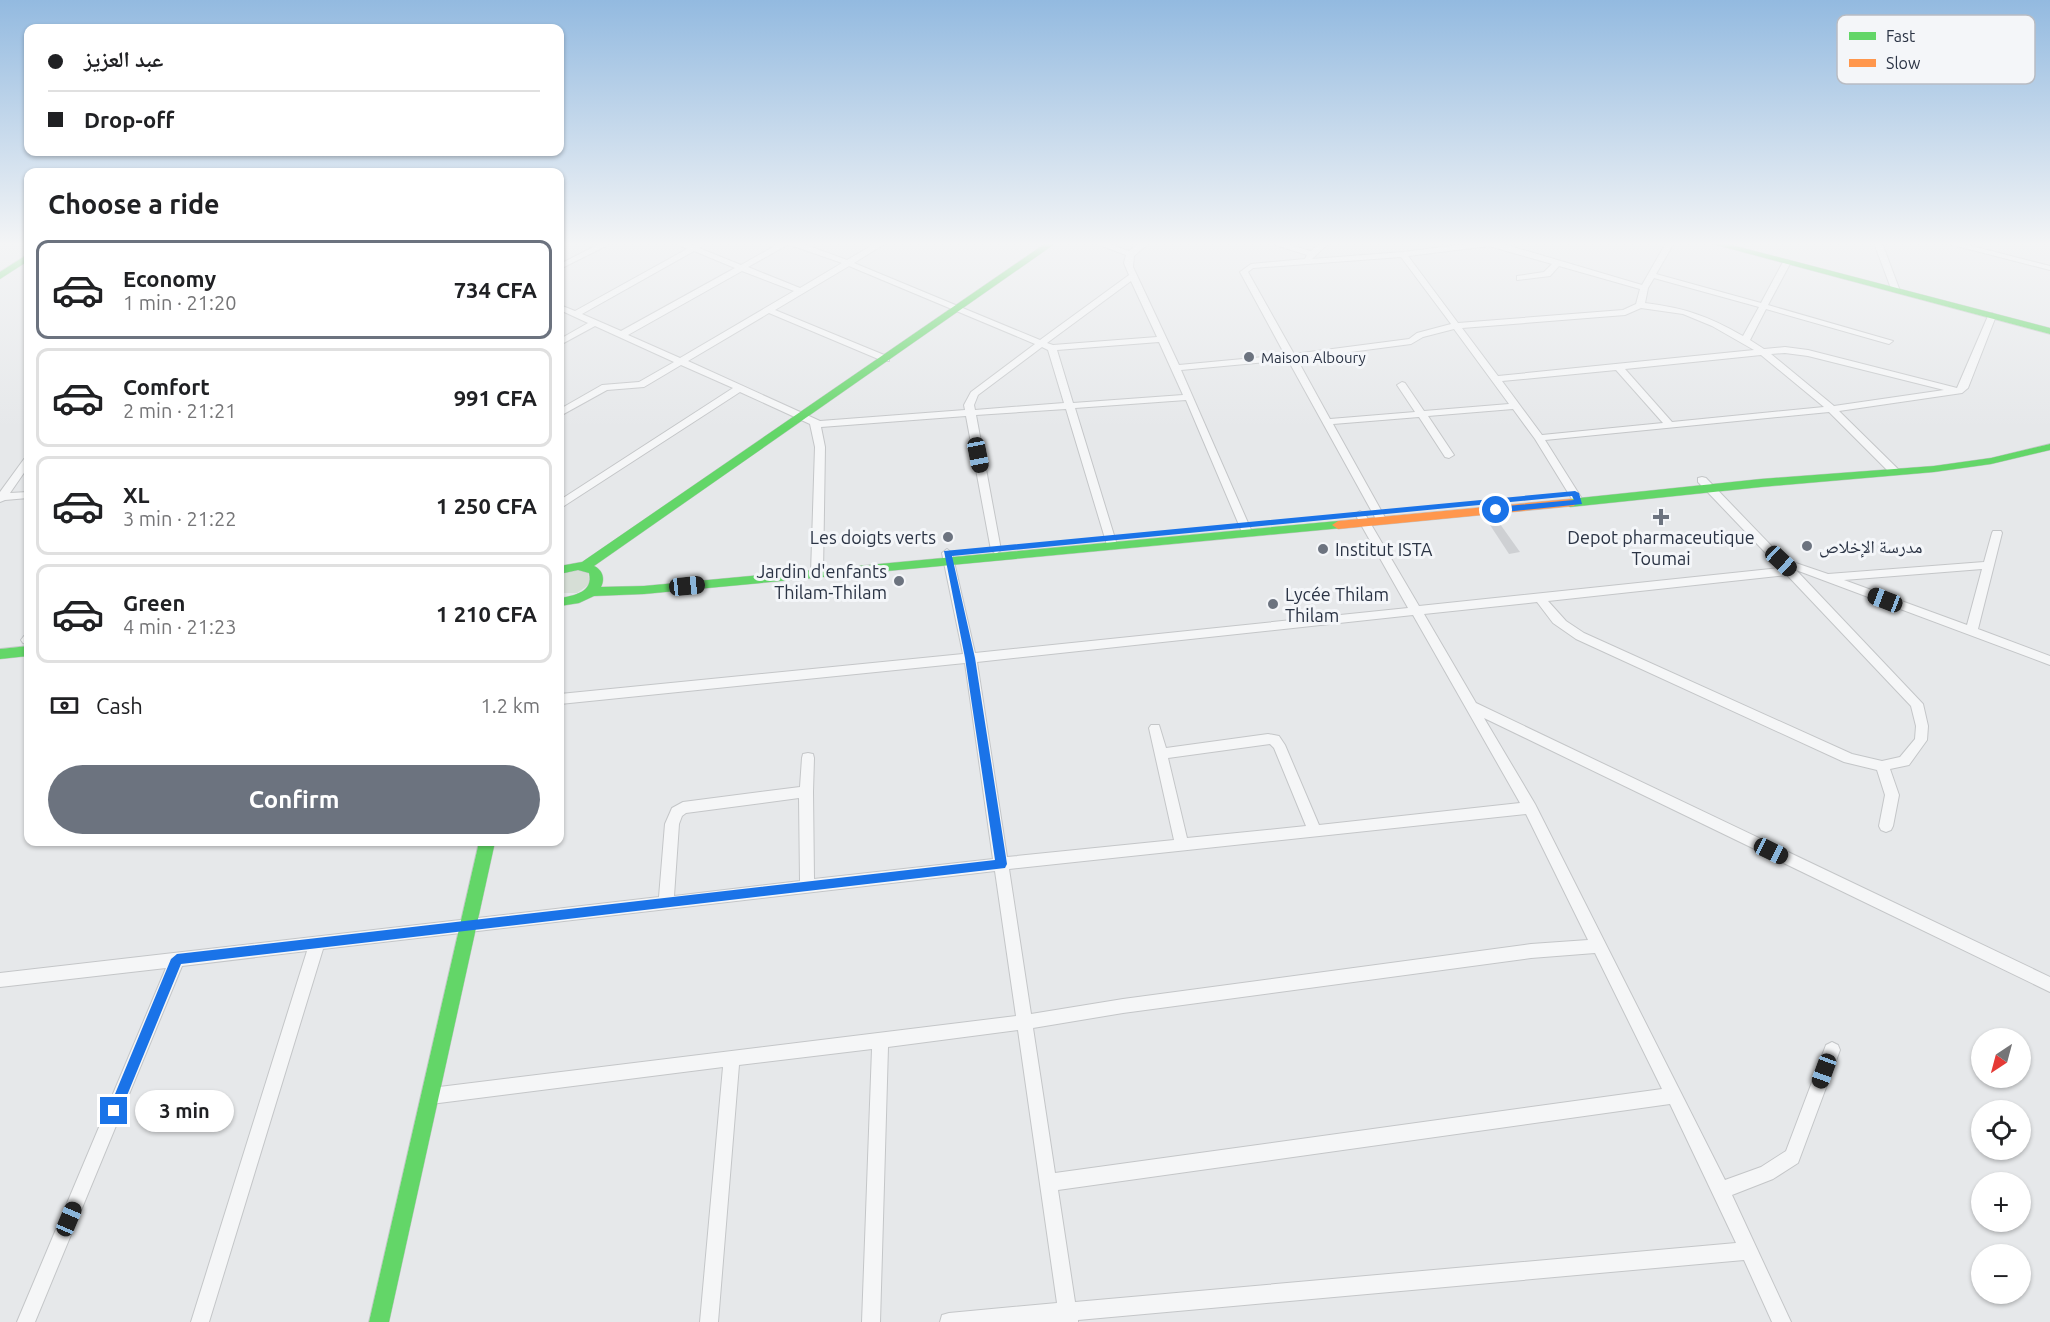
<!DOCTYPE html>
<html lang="en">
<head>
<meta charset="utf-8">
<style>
  :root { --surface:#fff; --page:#f6f6f6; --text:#202124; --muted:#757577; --line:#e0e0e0; --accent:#6c737f }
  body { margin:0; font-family:Ubuntu,"Noto Naskh Arabic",sans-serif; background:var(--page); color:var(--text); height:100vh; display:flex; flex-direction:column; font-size:22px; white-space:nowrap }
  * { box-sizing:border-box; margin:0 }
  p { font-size:20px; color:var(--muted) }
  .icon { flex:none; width:33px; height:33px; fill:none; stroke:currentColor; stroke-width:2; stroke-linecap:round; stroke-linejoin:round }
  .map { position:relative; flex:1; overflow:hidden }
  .sheet { position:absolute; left:24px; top:168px; width:540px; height:678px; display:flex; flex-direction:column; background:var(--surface); border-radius:12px; box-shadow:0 2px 4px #0004 }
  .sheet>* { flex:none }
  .hud { position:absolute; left:24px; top:24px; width:540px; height:132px; border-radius:12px; box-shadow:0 2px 4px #0004; display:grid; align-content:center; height:132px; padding:0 24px; background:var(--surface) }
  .needle { width:39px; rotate:216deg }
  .fabs { position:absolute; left:1971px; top:1028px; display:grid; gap:12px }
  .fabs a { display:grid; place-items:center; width:60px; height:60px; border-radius:50%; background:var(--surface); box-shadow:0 2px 4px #0004; font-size:30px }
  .end { position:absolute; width:27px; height:27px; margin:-14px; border:8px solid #1a73e8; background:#fff; box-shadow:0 0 0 3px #fff }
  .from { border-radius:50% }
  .bubble { position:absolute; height:42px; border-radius:21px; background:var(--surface); box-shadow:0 2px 4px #0004; font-size:20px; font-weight:700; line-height:42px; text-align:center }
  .car { position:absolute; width:18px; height:36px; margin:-18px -9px; border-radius:8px; box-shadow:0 0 4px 2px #0007; background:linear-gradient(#222 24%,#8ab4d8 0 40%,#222 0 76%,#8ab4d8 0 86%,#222 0) }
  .hud b { display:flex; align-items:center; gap:21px; height:57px; font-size:22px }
  .hud b+b { border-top:2px solid var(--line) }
  .hud i { width:15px; height:15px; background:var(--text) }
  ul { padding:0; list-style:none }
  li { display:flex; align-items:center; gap:18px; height:99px; margin:0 12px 9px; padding:0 12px; border:3px solid var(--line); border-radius:12px }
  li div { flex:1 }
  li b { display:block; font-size:22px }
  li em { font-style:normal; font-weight:700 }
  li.selected { border-color:var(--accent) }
  li>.icon { width:54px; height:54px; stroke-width:1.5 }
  h2 { padding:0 24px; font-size:27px; line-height:72px }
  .pay { display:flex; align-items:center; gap:15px; height:66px; padding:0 24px; font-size:22px }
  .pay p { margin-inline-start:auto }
  .action { display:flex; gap:12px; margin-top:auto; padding:12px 24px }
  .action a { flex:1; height:69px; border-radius:36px; background:var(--accent); color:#fff; font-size:24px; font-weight:700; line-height:69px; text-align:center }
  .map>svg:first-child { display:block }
  .green { fill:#d6ded6 }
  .building { fill:#ced0d3 }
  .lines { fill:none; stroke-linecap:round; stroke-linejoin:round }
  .street-casing { stroke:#c4c6c8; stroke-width:2 }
  .fast-casing { stroke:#c4c6c8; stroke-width:1 }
  .slow-casing { stroke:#c4c6c8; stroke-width:1 }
  .street { fill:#f5f6f7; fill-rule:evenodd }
  .fast { fill:#63d668; fill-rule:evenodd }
  .slow { fill:#ff974d; fill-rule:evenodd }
  .route { fill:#1a73e8 }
  .poi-dot { fill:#6c737f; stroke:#f4f6f9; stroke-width:2 }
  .labels { text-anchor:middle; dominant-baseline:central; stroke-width:6; stroke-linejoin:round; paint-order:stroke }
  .far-poi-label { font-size:15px; fill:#2b3445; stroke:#f4f6f9; text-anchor:start }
  .poi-label { font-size:18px; fill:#2b3445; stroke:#f4f6f9; text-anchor:start }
  .key { fill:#f4f6f9; stroke:#b8bcc3; stroke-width:1.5 }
  .key-label { font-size:16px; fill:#2b3445 }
</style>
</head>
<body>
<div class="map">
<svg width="2050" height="1322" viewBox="0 0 2050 1322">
  <rect width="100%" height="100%" fill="#e6e8ea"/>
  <path class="green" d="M578 570 588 573 590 584 577 593H560V575Z"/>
  <path class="building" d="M1500 524 1520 552 1509 554 1490 525Z"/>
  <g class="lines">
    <defs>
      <g id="street">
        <path d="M601 243H612L560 269V264Z"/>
        <path d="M675 243H687L693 246 697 243H707L699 248 741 265 780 243H801L847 260 876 243H886L854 263 1040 340 1129 275 1124 263 1126 255 1094 243H1106L1129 251 1139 243H1149L1134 256 1133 267 1179 365 1285 355 1240 272 1251 264 1305 259 1307 255 1269 243H1283L1311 251 1320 243H1329L1312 259 1403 252 1474 243H1500L1642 285 1666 243H1674L1656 274 1761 303 1783 262 1787 260 1791 262 1768 305 1893 341 1889 344 1766 309 1750 340 1764 349 1785 347 1808 350 1957 388 1988 316 1992 313 1996 316 1968 388 1962 393 1839 411 1899 470V474H1891L1829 412 1545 440 1584 502 1579 505 1575 504 1535 439 1513 409 1428 416 1454 455 1449 458 1445 457 1419 417 1333 424 1387 521 1382 524 1377 521 1288 360 1181 370 1252 532 1247 535 1242 532 1186 400 1075 408 1117 545 1112 549 1107 545 1066 409 976 415 1001 550 996 554 991 550 966 416 821 427 825 447 823 573 817 577 811 573 815 447 810 424 740 392 564 506 560 507V500L733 388 681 365 644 387 607 390 560 416V409L602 385 639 382 674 362 595 326 560 345V339L588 323 560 310V305L575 311 687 249ZM789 244 790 245 842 263 800 288 748 267ZM1489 246 1552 264 1544 272 1517 276V280L1550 276 1559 266 1640 289 1636 304 1623 310 1458 323 1408 256ZM694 251 735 268 621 331 582 314ZM1401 257 1451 324 1417 333 1409 339 1294 354 1248 272 1253 268ZM849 266 1035 344 971 392 964 405 965 410 820 421 688 361 769 313 883 361H889V357L775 310ZM742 271 794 291 680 358 628 335ZM1654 278 1759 307 1743 336C1708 316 1685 308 1645 303L1648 288ZM1131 281 1157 337 1053 345 1047 343ZM1641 308 1683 314 1712 326 1754 350 1498 376 1462 328 1625 315ZM1454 329 1509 404 1424 411 1405 383 1402 382 1397 385 1415 412 1330 419 1297 359 1411 344 1423 337ZM1159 342 1183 395 1073 403 1057 350ZM1042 347 1048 350 1064 403 975 410 974 405 978 395ZM1785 353 1808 356 1944 390 1834 406 1771 354ZM1761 355 1824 407 1672 422 1625 369ZM1616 370 1663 423 1542 435 1502 381Z"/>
        <path d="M1874 243H1882L1900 291 1899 293 1892 291Z"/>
        <path d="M1945 243H1960L2050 266V270Z"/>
        <path d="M28 458V467L10 493 28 492V498L5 500 0 502V492L24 459Z"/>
        <path d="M1702 477 1706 478 1784 559 1828 574 1984 562 1992 533 1993 531H2001L2002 533 1978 629 2050 656V665L1796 570 1923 704 1928 726 1927 740 1909 765 1890 769 1899 795 1893 826 1891 830 1886 832 1881 830 1879 826 1885 795 1877 770 1844 762 1576 639 1553 623 1537 602 1424 614 1476 703 2050 977V992L1484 718 1535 804 1725 1180 1761 1167 1786 1151 1826 1045 1832 1042 1838 1045 1840 1050 1798 1163 1773 1179 1732 1195 1791 1322H1772L1744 1260 1078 1320V1322H940L942 1315 949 1313 1057 1303 1018 1030 888 1047 880 1322H862L872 1049 739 1065 718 1322H700L723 1067 431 1104 425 1102 423 1096 425 1090 431 1088 1016 1016 995 871 323 949 209 1322H191L307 951 182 966 35 1322H17L166 968 0 987V973L659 897 665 824 672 808 683 802 800 787 802 758 803 754 808 753 813 754 814 758 813 792 814 879 993 859 965 663 560 704V694L963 654 942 553 947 549 952 553 975 653 1408 608 1355 514 1360 511 1365 514 1419 606 1780 568 1698 482V478ZM1982 569 1967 625 1844 580ZM1787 575 1911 706 1916 726 1915 739 1900 757 1882 761 1852 754 1584 633 1566 621 1548 601ZM1413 615 1520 803 1319 825 1285 745 1279 736 1268 734 1166 748 1159 725H1151L1149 728 1174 840 1007 857 977 662ZM1270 744 1274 748 1306 826 1187 838 1168 758ZM799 798 800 881 674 896 679 824 682 816 686 813ZM1526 814 1588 940 1531 944 1123 999 1031 1014 1009 869ZM1595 953 1662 1089 1055 1173 1033 1028 1123 1013 1531 958ZM1670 1104 1736 1243 1075 1302 1058 1190Z"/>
        <path d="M28 635V644L23 643 21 640 24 636Z"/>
      </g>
      <g id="fast">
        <path d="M1046 243H1056L594 566C603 570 605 579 601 587L644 586 1338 521 1344 525 1342 528 644 594 594 596 579 603 560 606V598C574 596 594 592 589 573L578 570 560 574V566L582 562Z"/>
        <path d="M1709 243H1724L2050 328V334Z"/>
        <path d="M28 254V261L0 279V272Z"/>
        <path d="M2050 444V450L1991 464 1934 472 1761 487 1570 507 1564 503 1570 499 1761 479 1934 466 1991 458Z"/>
        <path d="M28 646V656L0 659V649Z"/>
        <path d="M479 842H495L389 1322H369Z"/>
      </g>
      <path id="slow" d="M1570 499 1574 500 1576 503 1574 506 1338 529 1332 525 1338 521Z"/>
    </defs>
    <use href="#street" class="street-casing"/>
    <use href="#fast" class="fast-casing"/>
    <use href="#slow" class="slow-casing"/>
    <use href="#street" class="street"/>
    <use href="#fast" class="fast"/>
    <use href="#slow" class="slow"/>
  </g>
  <linearGradient id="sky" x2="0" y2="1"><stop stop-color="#93bae0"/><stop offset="0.57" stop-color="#f4f5f6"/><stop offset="1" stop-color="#f4f5f6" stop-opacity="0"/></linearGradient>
  <rect width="2050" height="428" fill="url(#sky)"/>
  <path class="route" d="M1575 491 1579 493 1582 504 1496 513 1492 510 1496 507 1574 500 1572 496 952 556 975 658 1007 864 1005 868 181 964 119 1115 114 1117 110 1115 108 1111 110 1106 171 959 177 954 995 860 965 658 944 551Z"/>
  <g class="poi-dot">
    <circle cx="1249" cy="357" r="6"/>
    <path d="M1658 508h6v6h6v6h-6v6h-6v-6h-6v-6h6z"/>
    <circle cx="948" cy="537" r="6"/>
    <circle cx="1807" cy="546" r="6"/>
    <circle cx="1323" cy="549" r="6"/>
    <circle cx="899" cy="581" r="6"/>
    <circle cx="1273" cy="604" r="6"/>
  </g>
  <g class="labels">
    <g class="far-poi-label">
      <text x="1261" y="357">Maison Alboury</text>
    </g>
    <g class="poi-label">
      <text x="936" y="537" text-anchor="end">Les doigts verts</text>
      <text x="1661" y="537" text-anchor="middle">Depot pharmaceutique<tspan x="1661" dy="21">Toumai</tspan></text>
      <text x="1819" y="546">مدرسة الإخلاص</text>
      <text x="1335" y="549">Institut ISTA</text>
      <text x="887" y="571" text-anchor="end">Jardin d'enfants<tspan x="887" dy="21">Thilam-Thilam</tspan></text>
      <text x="1285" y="594">Lycée Thilam<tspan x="1285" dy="21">Thilam</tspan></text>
    </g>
  </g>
  <rect x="1837" y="15" width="198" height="69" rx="9" class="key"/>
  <rect x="1849" y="32" width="27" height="8" fill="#63d668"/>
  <rect x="1849" y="59" width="27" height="8" fill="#ff974d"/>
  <g class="key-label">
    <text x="1886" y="42">Fast</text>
    <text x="1886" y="69">Slow</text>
  </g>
</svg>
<div class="fabs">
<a><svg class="needle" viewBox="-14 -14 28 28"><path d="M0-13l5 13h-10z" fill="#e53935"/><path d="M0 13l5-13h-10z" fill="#757577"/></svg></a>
<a><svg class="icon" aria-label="locate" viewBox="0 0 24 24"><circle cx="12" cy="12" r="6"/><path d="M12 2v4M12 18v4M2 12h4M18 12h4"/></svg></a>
<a>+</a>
<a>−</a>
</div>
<i class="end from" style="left:1496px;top:510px"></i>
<i class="end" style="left:114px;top:1111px"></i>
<div class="bubble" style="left:135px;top:1090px;width:99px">3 min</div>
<i class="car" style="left:978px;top:455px;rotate:169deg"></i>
<i class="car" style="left:1781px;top:561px;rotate:133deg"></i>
<i class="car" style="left:687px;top:586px;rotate:84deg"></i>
<i class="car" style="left:1885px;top:600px;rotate:291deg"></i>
<i class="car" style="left:1771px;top:851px;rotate:116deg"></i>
<i class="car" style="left:1824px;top:1071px;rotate:200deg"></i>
<i class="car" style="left:69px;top:1219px;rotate:23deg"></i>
<div class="hud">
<b><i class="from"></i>عبد العزيز</b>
<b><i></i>Drop-off</b>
</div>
<section class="sheet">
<h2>Choose a ride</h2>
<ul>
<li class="selected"><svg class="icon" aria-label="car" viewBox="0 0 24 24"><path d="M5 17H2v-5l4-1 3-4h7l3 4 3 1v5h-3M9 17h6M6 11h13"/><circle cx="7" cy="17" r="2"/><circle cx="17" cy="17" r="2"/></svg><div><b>Economy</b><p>1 min · 21:20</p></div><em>734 CFA</em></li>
<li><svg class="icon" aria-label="car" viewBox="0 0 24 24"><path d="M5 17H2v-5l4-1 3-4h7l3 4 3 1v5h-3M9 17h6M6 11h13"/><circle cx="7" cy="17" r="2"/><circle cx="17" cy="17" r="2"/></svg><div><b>Comfort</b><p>2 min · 21:21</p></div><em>991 CFA</em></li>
<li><svg class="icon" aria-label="car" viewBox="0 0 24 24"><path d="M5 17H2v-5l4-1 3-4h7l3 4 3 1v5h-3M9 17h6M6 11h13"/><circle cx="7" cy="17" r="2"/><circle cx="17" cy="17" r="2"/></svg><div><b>XL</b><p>3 min · 21:22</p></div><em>1 250 CFA</em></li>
<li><svg class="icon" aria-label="car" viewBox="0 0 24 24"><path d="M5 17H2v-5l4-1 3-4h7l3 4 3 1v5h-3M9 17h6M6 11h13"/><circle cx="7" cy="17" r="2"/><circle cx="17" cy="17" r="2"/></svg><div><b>Green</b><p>4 min · 21:23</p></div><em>1 210 CFA</em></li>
</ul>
<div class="pay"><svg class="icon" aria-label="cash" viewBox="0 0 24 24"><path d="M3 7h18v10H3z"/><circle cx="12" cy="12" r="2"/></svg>Cash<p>1.2 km</p></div>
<div class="action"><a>Confirm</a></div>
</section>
</div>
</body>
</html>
